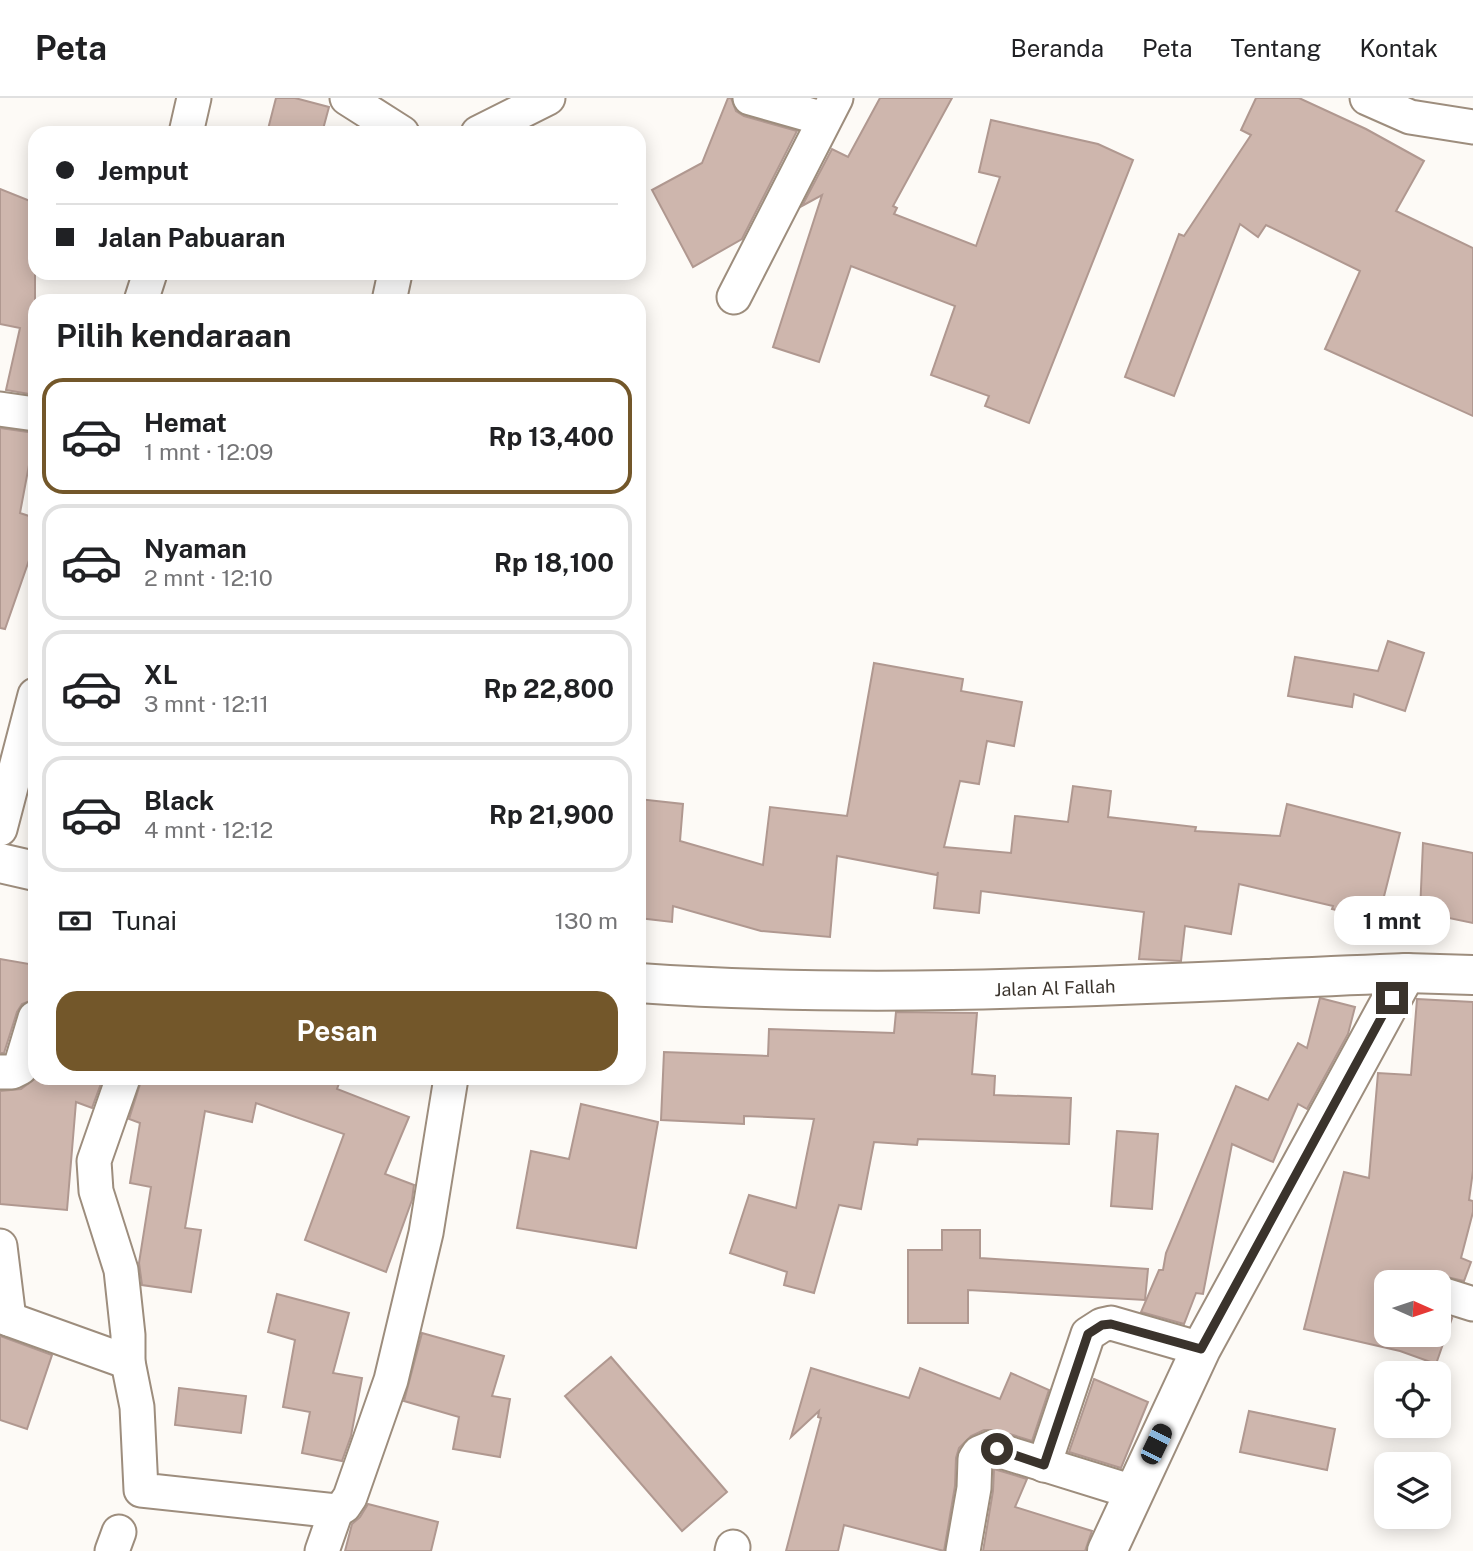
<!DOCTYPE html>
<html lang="id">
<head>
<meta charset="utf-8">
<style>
  :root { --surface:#fff; --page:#f6f6f6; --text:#202124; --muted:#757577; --line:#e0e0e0; --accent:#73572a }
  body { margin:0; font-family:"Public Sans",sans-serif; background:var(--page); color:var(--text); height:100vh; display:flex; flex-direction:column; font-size:26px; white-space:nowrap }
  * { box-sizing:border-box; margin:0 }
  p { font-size:23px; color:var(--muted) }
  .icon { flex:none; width:38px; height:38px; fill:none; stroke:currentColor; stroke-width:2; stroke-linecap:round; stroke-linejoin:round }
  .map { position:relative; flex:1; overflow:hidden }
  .panel { position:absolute; left:28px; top:196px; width:618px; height:791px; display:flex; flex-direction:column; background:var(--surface); border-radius:21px; box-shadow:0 4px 18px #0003 }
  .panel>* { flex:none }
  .hud { position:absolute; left:28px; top:28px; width:618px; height:154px; border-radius:21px; box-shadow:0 4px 18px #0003; display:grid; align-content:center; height:154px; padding:0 28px; background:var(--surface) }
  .needle { width:46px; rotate:93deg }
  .fabs { position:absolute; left:1374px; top:1172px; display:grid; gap:14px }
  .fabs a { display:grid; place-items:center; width:77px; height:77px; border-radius:14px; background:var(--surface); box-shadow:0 4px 18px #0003; font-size:35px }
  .end { position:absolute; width:32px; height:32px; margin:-16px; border:9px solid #3a332c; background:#fff; box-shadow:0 0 0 4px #fff }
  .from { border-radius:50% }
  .bubble { position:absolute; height:49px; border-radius:21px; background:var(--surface); box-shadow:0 4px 18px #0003; font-size:23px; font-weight:700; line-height:49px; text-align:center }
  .car { position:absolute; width:21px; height:42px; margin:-21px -10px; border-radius:9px; box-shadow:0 0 5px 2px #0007; background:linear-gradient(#222 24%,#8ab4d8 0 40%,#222 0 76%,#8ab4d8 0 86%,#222 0) }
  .hud b { display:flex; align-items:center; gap:24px; height:66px; font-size:26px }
  .hud b+b { border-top:2px solid var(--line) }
  .hud i { width:18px; height:18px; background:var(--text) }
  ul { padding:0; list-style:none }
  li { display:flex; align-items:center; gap:21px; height:116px; margin:0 14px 10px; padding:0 14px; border:4px solid var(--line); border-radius:21px }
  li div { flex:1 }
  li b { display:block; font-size:26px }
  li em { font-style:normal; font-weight:700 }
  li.on { border-color:var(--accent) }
  li>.icon { width:63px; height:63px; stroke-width:1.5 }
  h2 { padding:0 28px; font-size:32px; line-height:84px }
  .pay { display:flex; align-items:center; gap:18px; height:77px; padding:0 28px; font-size:26px }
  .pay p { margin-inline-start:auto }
  .primary-button { display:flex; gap:14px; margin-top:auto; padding:14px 28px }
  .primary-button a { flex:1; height:80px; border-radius:21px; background:var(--accent); color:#fff; font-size:28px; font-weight:700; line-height:80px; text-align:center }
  header { display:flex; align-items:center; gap:42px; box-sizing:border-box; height:98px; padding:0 35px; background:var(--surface); border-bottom:2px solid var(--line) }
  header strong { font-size:33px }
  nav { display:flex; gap:38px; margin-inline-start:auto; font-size:24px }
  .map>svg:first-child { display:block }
  .building { fill:#ceb6ad; stroke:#b09890; stroke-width:2 }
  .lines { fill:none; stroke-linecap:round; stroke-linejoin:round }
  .street-casing { stroke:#9d8d7d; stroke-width:37 }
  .secondary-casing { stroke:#9d8d7d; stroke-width:42 }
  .street { stroke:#fff; stroke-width:33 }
  .secondary { stroke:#fff; stroke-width:38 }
  .route { stroke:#3a332c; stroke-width:9 }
  .labels { text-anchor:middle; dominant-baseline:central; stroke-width:5; stroke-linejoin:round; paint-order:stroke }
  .street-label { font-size:18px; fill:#3a332c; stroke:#fff }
</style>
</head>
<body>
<header>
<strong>Peta</strong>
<nav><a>Beranda</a><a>Peta</a><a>Tentang</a><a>Kontak</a></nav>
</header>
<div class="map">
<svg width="1473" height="1453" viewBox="0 0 1473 1453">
  <rect width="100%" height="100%" fill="#fdfaf6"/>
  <g class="building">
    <path d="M276 0H295L329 9 322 35H267Z"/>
    <path d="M728 0H731L736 13 744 18 797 33 742 141 693 169 652 92 702 65Z"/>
    <path d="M880 0H952L893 108 897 110 894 116 976 148 1000 79 979 74 991 22 1098 46 1133 62 1029 325 985 308 989 298 931 277 955 208 851 168 819 264 773 249 822 97 802 108 832 51 848 59Z"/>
    <path d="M1256 0H1299L1366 31 1424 63 1396 113 1473 150V318L1325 251 1360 173 1266 127 1258 139 1240 126 1174 298 1125 279 1179 136 1184 138 1251 37 1241 32Z"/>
    <path d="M0 91 35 105V297L6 292 20 230 0 226Z"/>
    <path d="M0 330 35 335 20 415 35 420V445L5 531 0 530Z"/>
    <path d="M1388 543 1424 555 1405 613 1354 596 1352 609 1288 598 1295 559 1378 573Z"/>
    <path d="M874 565 963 581 961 593 1022 604 1014 648 987 643 979 686 960 683 944 749 1011 755 1015 718 1068 724 1073 688 1111 693 1108 719 1196 729 1195 733 1280 738 1287 706 1400 735 1378 822 1332 811 1333 808 1239 786 1231 836 1185 828 1181 863 1139 861 1144 814 981 793 979 815 934 810 938 774 937 777 837 758 830 839 761 833 673 808 672 824 639 820V701L683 706 680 743 763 767 770 709 847 718Z"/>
    <path d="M1423 745 1473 755V825L1420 814Z"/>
    <path d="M0 861 35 867V901L22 906 17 914 4 955H0Z"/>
    <path d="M1320 900 1355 909 1348 936 1307 1011 1298 1006 1273 1064 1232 1046 1203 1196 1196 1195 1184 1226 1141 1214 1159 1172H1163L1166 1155 1236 988 1268 1002 1298 945 1307 950Z"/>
    <path d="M1417 901 1473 904V1073L1469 1102 1473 1103V1114L1461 1160 1471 1164 1464 1183 1434 1176 1422 1185H1386V1237H1438V1215L1452 1220 1436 1266 1400 1253 1304 1231 1344 1074 1369 1080 1378 975 1411 977Z"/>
    <path d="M896 914 977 915 972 976 995 978 994 997 1071 1000 1069 1046 918 1041 917 1047 874 1044 861 1111 839 1107 814 1195 784 1187 787 1174 730 1155 749 1097 796 1110 814 1021 744 1018V1026L661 1022 664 954 768 958 769 931 894 935Z"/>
    <path d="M36 980H103L92 1010 76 1004 67 1112 0 1106V993L21 991Z"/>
    <path d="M142 980H341L337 991 409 1019 385 1076 414 1087 412 1102 386 1174 305 1142 344 1036 256 1005 252 1024 205 1013 185 1130 201 1132 191 1194 142 1187 139 1165 151 1089 130 1085 140 1025 129 1021Z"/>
    <path d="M581 1006 658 1024 636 1150 517 1130 531 1053 569 1061Z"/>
    <path d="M1117 1033 1158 1036 1152 1111 1111 1108Z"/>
    <path d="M942 1132H980V1160L1148 1171 1145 1202 968 1192V1225H908V1152H942Z"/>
    <path d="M277 1196 349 1215 333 1275 362 1280 351 1338 342 1363 302 1355 310 1314 283 1309 295 1242 268 1234Z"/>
    <path d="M422 1235 504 1258 492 1298 510 1301 500 1359 453 1351 459 1319 404 1303Z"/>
    <path d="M0 1238 52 1257 27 1331 0 1322Z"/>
    <path d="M611 1259 727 1394 682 1433 565 1298Z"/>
    <path d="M811 1270 909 1300 920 1270 1000 1301 1011 1275 1049 1292 1032 1343 997 1332H984L971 1338 959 1350 956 1360 955 1388 944 1453 844 1427 838 1453H786L821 1320 818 1319 819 1313 791 1339Z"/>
    <path d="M1094 1281 1148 1304 1121 1370 1069 1354Z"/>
    <path d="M179 1290 246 1298 241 1335 175 1327Z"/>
    <path d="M1249 1313 1335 1331 1327 1372 1240 1354Z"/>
    <path d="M994 1371 1027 1381 1015 1409 1092 1433 1085 1453H983L993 1393Z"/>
    <path d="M368 1406 438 1424 431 1453H345L352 1426 360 1419Z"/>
  </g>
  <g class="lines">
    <defs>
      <g id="street">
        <path d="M347 0 402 35"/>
        <path d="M750 0 824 21"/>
        <path d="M1367 0 1410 19 1473 29"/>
        <path d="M186 35 194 0"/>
        <path d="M478 35 548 0"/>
        <path d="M734 199 836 0"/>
        <path d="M141 203 150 175"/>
        <path d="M389 203 395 175"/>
        <path d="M0 311 35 316"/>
        <path d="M0 731 35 597"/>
        <path d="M0 974H12L20 970 35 920"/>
        <path d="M123 980 94 1063 96 1093 121 1172 128 1237V1264L137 1309 141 1392 336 1413 344 1408 350 1399 391 1282 426 1135 451 980"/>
        <path d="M0 1148 9 1221"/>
        <path d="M1438 1195 1473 1206"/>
        <path d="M0 1218 128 1264"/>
        <path d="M1044 1367 1088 1236 1102 1227 1111 1225 1201 1251"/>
        <path d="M112 1453 119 1434"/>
        <path d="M322 1453 336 1413"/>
        <path d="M732 1453 733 1449"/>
        <path d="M963 1453 974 1390 975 1361 979 1355 991 1350 1133 1394"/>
      </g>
      <g id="secondary">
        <path d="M0 765 35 773"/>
        <path id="s1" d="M639 885C894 903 1150 885 1406 875L1473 877"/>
        <path d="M1107 1453 1201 1251 1406 875"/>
      </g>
    </defs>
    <use href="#street" class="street-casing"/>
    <use href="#secondary" class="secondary-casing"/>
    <use href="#street" class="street"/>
    <use href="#secondary" class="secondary"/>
  </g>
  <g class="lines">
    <path class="route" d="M997 1351 1044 1367 1088 1236 1102 1227 1111 1226 1201 1251 1392 900"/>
  </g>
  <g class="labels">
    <g class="street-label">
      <text stroke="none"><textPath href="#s1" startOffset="416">Jalan Al Fallah</textPath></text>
    </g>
  </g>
</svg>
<div class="fabs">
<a><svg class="needle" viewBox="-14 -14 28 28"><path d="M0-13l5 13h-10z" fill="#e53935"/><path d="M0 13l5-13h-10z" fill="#757577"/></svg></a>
<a><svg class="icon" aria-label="locate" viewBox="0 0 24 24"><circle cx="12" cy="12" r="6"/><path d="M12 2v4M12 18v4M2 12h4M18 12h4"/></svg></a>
<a><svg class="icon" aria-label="layers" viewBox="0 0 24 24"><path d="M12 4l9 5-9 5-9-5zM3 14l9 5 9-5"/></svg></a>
</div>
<i class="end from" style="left:997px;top:1351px"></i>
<i class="end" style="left:1392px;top:900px"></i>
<div class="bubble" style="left:1334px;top:798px;width:116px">1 mnt</div>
<i class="car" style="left:1156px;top:1346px;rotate:26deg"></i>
<div class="hud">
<b><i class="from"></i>Jemput</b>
<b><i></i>Jalan Pabuaran</b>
</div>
<section class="panel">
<h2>Pilih kendaraan</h2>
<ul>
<li class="on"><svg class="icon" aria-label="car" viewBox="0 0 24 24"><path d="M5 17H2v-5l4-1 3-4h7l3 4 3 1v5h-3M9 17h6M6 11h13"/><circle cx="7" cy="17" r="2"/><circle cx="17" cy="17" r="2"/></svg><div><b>Hemat</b><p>1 mnt · 12:09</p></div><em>Rp 13,400</em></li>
<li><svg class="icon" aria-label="car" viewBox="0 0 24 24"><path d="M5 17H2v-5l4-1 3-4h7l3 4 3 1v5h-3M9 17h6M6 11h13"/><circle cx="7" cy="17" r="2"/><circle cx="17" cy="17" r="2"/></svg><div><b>Nyaman</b><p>2 mnt · 12:10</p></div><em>Rp 18,100</em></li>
<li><svg class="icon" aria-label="car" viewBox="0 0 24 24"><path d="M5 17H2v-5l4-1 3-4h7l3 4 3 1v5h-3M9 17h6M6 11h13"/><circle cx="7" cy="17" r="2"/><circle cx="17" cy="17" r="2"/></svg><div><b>XL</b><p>3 mnt · 12:11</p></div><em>Rp 22,800</em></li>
<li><svg class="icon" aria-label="car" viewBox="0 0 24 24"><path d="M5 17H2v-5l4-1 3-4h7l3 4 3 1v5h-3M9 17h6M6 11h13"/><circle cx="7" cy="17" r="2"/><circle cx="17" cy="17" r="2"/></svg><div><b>Black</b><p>4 mnt · 12:12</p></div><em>Rp 21,900</em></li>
</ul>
<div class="pay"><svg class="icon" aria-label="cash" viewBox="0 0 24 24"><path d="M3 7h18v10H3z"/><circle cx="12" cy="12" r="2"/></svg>Tunai<p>130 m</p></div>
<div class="primary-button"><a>Pesan</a></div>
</section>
</div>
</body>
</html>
